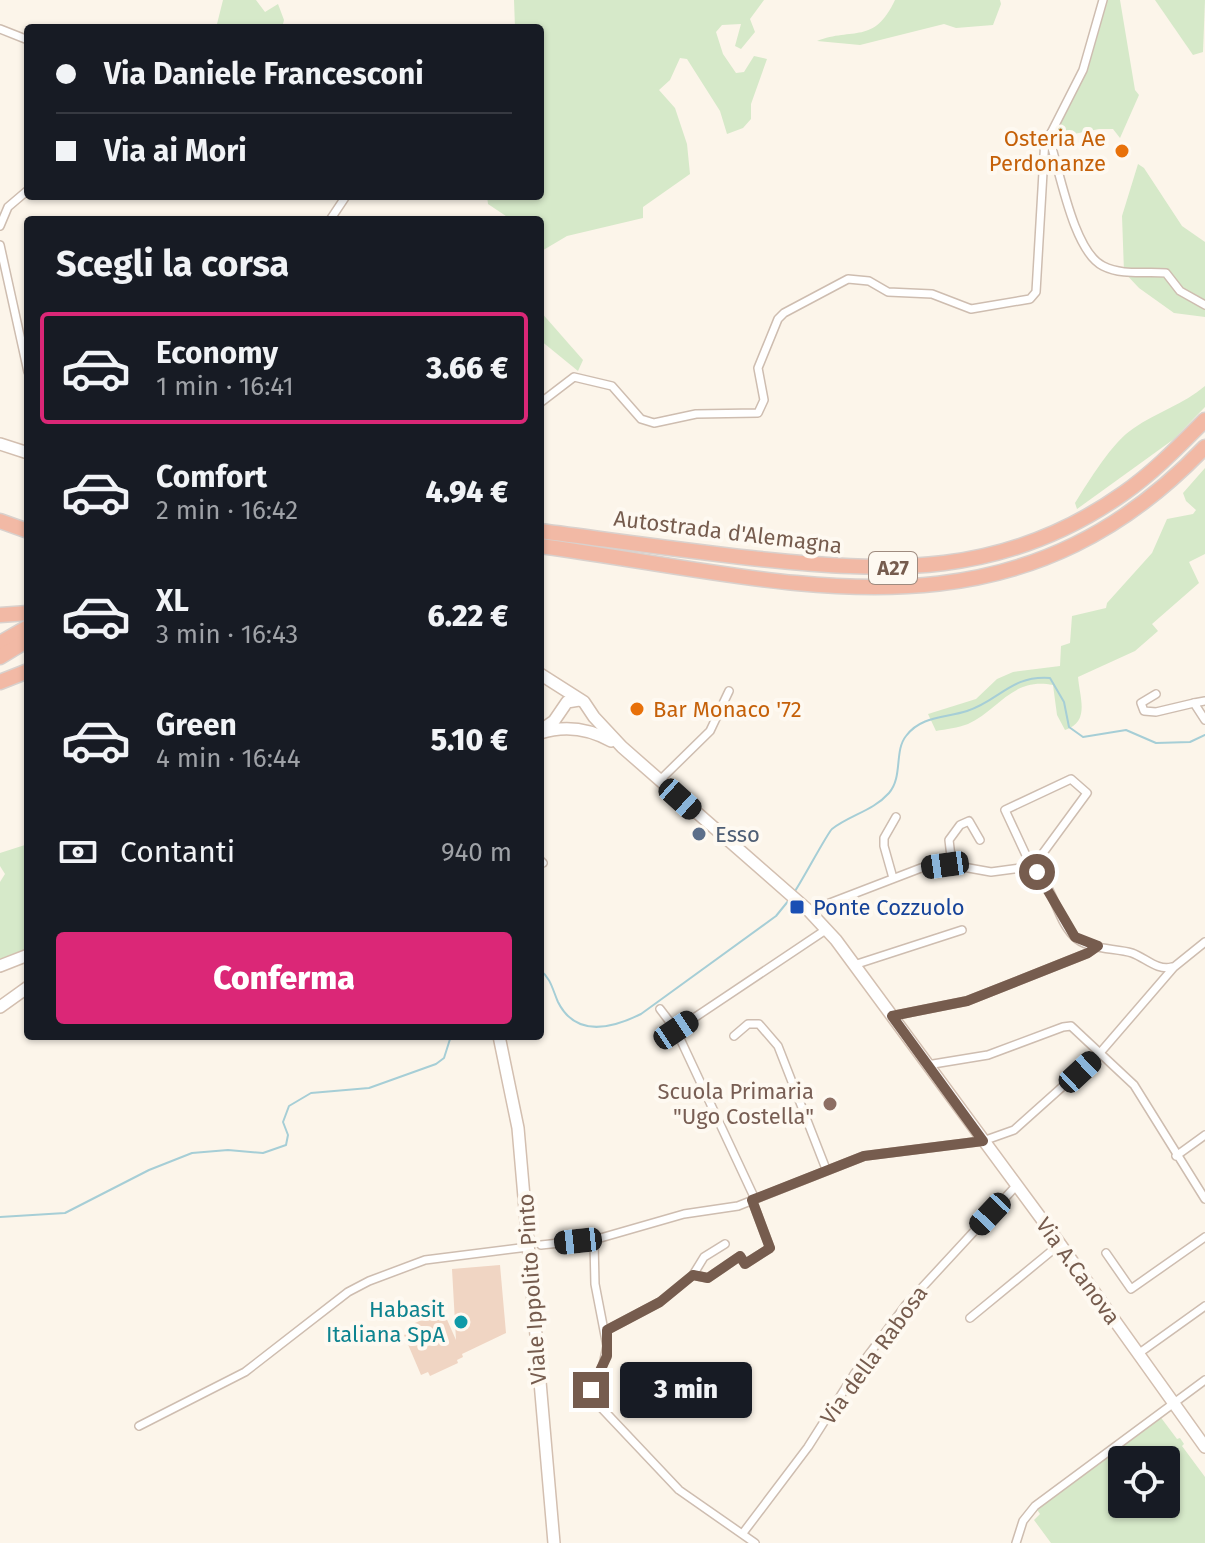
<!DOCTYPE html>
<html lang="it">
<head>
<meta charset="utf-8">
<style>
  :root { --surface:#171b24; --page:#20242c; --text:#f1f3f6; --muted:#9ea1a6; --line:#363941; --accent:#db2777 }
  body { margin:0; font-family:"Fira Sans",sans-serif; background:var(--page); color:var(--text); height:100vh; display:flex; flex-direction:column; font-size:30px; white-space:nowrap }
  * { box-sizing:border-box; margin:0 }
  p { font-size:26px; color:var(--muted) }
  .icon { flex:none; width:44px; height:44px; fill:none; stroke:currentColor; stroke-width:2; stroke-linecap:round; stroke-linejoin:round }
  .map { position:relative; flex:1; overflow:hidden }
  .side { position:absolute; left:24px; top:216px; width:520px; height:824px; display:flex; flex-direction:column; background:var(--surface); border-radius:8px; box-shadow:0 2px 6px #0004 }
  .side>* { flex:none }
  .guide { position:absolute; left:24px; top:24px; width:520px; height:176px; border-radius:8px; box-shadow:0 2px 6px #0004; display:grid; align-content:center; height:176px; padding:0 32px; background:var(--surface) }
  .controls { position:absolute; left:1108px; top:1446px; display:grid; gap:16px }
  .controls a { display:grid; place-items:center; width:72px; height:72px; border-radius:8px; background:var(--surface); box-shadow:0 2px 6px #0004; font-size:40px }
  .end { position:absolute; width:36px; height:36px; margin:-18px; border:10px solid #765c4e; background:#fff; box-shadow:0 0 0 4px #fff }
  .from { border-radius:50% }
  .bubble { position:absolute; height:56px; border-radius:8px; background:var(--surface); box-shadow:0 2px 6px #0004; font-size:26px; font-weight:800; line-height:56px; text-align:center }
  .car { position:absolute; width:24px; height:48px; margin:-24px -12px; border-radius:10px; box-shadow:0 0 6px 2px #0007; background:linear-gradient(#222 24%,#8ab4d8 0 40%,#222 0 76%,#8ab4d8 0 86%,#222 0) }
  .guide b { display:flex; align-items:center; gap:28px; height:76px; font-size:30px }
  .guide b+b { border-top:2px solid var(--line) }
  .guide i { width:20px; height:20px; background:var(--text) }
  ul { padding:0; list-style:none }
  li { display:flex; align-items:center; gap:24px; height:112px; margin:0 16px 12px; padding:0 16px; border:4px solid transparent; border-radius:8px }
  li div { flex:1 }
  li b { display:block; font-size:30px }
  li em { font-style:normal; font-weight:800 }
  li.selected { border-color:var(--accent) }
  li>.icon { width:72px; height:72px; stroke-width:1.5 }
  h2 { padding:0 32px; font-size:36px; line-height:96px }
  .pay { display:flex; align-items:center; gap:20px; height:88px; padding:0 32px; font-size:30px }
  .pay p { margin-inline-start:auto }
  .button { display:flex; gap:16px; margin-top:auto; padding:16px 32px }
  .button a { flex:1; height:92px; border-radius:8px; background:var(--accent); color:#fff; font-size:32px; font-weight:800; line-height:92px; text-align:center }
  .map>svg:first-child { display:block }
  .green { fill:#d6e9c9; fill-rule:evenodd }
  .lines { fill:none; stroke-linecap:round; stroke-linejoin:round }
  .stream { stroke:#a6ced6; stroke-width:2 }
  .building { fill:#f0d5c3 }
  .street-casing { stroke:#cebdb0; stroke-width:10 }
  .secondary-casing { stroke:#d3bfb0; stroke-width:14 }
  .highway-casing { stroke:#d9d1cd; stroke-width:17 }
  .street { stroke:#fff; stroke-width:7 }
  .secondary { stroke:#fff; stroke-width:11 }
  .highway { stroke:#f2b9a5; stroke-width:14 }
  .route { stroke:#765c4e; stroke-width:10 }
  .food-dot { fill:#e8710a; stroke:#fef9f1; stroke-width:3 }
  .service-dot { fill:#5c6f8a; stroke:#fef9f1; stroke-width:3 }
  .transit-dot { fill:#1a4fb4; stroke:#fef9f1; stroke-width:3 }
  .education-dot { fill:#8d6e63; stroke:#fef9f1; stroke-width:3 }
  .culture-dot { fill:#0f9aa8; stroke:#fef9f1; stroke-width:3 }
  .labels { text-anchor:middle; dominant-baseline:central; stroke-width:8; stroke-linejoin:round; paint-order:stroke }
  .shield { fill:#fef9f1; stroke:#9f8b7f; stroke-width:2 }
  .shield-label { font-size:20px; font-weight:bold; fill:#765c4e }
  .food-label { font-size:22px; fill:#c56008; stroke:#fef9f1; text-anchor:end }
  .street-label { font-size:22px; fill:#765c4e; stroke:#fef9f1 }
  .service-label { font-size:22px; fill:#4e5e75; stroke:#fef9f1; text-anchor:start }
  .transit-label { font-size:22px; fill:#164399; stroke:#fef9f1; text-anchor:start }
  .education-label { font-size:22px; fill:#785e54; stroke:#fef9f1; text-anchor:end }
  .culture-label { font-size:22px; fill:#0d838f; stroke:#fef9f1; text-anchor:end }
</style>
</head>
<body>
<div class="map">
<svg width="1205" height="1543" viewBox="0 0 1205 1543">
  <rect width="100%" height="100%" fill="#fcf5ea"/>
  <g class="green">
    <path d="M223 0H256L265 12 278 4 284 20 283 24 269 28H216Z"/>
    <path d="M514 0H764L750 19 755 32 741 49 735 46 741 24 722 25 716 32 723 54 736 73 744 72 754 56 767 59 751 104V119L743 128 727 134 720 111 687 59 680 58 670 80 659 90 675 108 687 144 690 174 643 207V218L567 236 540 252V220H512L488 204 487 196H540V28H515Z"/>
    <path d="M895 0H1000L1001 4 993 25 956 28 944 24 860 45 817 41C853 27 874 45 895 0Z"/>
    <path d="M1106 0H1120L1135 90 1139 95 1120 138 1113 129H1099L1054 138V131L1083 73Z"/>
    <path d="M1155 0H1205L1203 52 1193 55Z"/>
    <path d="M1138 164 1144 168 1182 226 1205 242V317L1174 313 1139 288 1124 272 1122 216Z"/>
    <path d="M540 311 583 360 578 371 540 340Z"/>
    <path d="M1205 386V407L1174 439 1077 509 1075 503C1089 481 1112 442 1134 428 1157 412 1184 404 1205 386Z"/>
    <path d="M1205 468V554L1189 562 1199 583 1152 624 1158 631 1135 651 1078 677C1080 699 1090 722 1065 730L1057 715 1053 685C1012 677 999 710 968 724 958 728 946 729 936 731L928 714 976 699 997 679 1013 672 1060 666 1061 646 1070 643 1072 616 1106 608 1107 603 1152 553 1167 519 1193 514 1196 510 1186 501 1183 493Z"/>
    <path d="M28 844V949L0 959V882L5 874 0 866V853Z"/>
    <path d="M1159 1415 1177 1439 1180 1438 1184 1444 1182 1446 1205 1477V1543H1051L1034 1520 1040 1514 1036 1508ZM1122 1460H1166V1504H1122Z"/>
  </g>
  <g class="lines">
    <g class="stream">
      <path d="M795 891C802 881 828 832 832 829 850 815 873 811 889 793 903 777 894 751 906 736 921 716 945 718 967 711 999 701 1011 675 1050 678L1064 702 1069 727 1083 737 1126 730 1156 743 1190 742 1205 735"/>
      <path d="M540 970C551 978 553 991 558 1002 576 1038 613 1028 641 1014L776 916 789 900"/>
      <path d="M0 1217 65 1213 149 1170 192 1153 228 1150 263 1153 286 1145 288 1135 283 1122 289 1106 311 1093 369 1088 436 1064 444 1058 451 1036"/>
    </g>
  </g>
  <path class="building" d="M500 1265 506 1333 462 1354 463 1357 457 1360 458 1363 430 1376 428 1372 421 1375 404 1335 412 1331 410 1325 434 1315 432 1310 441 1306 456 1340 452 1269Z"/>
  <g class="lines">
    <defs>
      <g id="street">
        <path d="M0 29 28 40"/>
        <path d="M1051 133 1050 141C1060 173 1074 252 1103 266 1123 276 1145 271 1166 273L1180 291 1205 305"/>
        <path d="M330 220 346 196"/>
        <path d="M0 226 8 207 28 190"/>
        <path d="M0 245 28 372"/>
        <path d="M540 403 574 377 612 386 641 419 654 423 696 414 758 413 764 400 758 368 778 319 784 313 848 279 869 281 888 292 932 294 971 309 1030 299 1036 292 1045 138 1051 133 1083 70 1103 0"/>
        <path d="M1156 694 1141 703 1144 711 1156 712 1194 703"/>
        <path d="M1205 701 1194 703 1205 720"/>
        <path d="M1071 779 1087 793 1032 868 1005 810Z"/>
        <path d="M660 780 710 731 729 691"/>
        <path d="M540 860 543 863"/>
        <path d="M952 865 949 840 960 825 969 821 980 840"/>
        <path d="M893 878 884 846V838L896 817"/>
        <path d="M809 911 921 868 952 865 991 872 1028 867C1055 879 1054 921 1077 939 1091 950 1116 948 1132 953 1146 958 1157 971 1172 967"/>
        <path d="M854 965 962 930"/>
        <path d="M660 1009 676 1030 755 1199"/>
        <path d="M892 1016 967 1001 1088 953 1098 946"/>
        <path d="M676 1030 827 929"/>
        <path d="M734 1036 748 1024H759L778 1046 826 1169"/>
        <path d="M927 1065 988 1055 1063 1027 1071 1026 1134 1085 1205 1199"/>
        <path d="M1176 1156 1205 1135"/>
        <path d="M597 1239 594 1242 595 1284 607 1346 603 1365 591 1390 592 1398 679 1490 755 1543"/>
        <path d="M541 1245 597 1239 684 1214 738 1206 864 1156 983 1141 1014 1130 1099 1054 1174 967 1205 942"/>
        <path d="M1106 1253 1131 1289 1205 1237"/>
        <path d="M693 1275 708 1278 740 1256 745 1264 770 1248 752 1200"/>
        <path d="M970 1318 1060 1244"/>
        <path d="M607 1330 660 1302 693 1275 704 1257 725 1244"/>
        <path d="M1138 1354 1205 1306"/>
        <path d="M139 1426 245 1372 348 1292 369 1281 425 1260 528 1247"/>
        <path d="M743 1533 808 1447 855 1373 905 1306 1016 1186"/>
        <path d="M1016 1543 1023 1521 1035 1506 1205 1380"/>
      </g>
      <g id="secondary">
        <path d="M0 444 28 453"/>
        <path d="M540 674 584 702 594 717 622 747 809 911 836 940 1060 1244 1205 1447"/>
        <path d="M544 728 554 721 567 702 579 700"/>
        <path d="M540 733C565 725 588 728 611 741"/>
        <path d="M0 966 28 955"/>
        <path d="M0 1007 28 987"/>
        <path d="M499 1036 518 1128 554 1543"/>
      </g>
      <g id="highway">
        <path d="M0 521 28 531"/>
        <path d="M540 531C610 540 680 550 751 558 889 573 1004 578 1124 493 1154 472 1179 446 1205 420"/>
        <path d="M540 546C788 579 1006 655 1205 447"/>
        <path d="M0 615 28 613"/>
        <path d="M0 643 28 627"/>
        <path d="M0 657 28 640"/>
        <path d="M0 682 28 671"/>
      </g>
    </defs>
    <use href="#street" class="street-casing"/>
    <use href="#secondary" class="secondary-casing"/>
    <use href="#highway" class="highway-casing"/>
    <use href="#street" class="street"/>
    <use href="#secondary" class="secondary"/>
    <use href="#highway" class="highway"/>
  </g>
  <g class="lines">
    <path class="route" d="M591 1390 607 1356V1330L660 1302 693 1275 708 1278 740 1256 745 1264 770 1248 752 1200 864 1156 983 1141 892 1016 967 1001 1088 953 1098 946 1075 937 1037 872"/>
  </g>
  <g class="food-dot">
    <circle cx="1122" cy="151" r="8"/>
    <circle cx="637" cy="709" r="8"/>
  </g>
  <circle class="service-dot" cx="699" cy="834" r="8"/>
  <rect class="transit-dot" x="789" y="899" width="16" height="16" rx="4"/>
  <circle class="education-dot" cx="830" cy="1104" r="8"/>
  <circle class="culture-dot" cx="461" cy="1322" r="8"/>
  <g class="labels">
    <rect class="shield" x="869" y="552" width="48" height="32" rx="6"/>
    <g class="shield-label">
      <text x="893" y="568">A27</text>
    </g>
    <g class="food-label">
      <text x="1106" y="138">Osteria Ae<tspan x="1106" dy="25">Perdonanze</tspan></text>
      <text x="653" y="709" text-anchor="start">Bar Monaco '72</text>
    </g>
    <g class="street-label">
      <text transform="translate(728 532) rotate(7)">Autostrada d'Alemagna</text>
      <text transform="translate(1078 1271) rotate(54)">Via A.Canova</text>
      <text transform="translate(532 1289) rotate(-94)">Viale Ippolito Pinto</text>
      <text transform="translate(874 1355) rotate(-54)">Via della Rabosa</text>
    </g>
    <g class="service-label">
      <text x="715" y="834">Esso</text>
    </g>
    <g class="transit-label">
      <text x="813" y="907">Ponte Cozzuolo</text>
    </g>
    <g class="education-label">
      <text x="814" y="1091">Scuola Primaria<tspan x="814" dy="25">"Ugo Costella"</tspan></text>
    </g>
    <g class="culture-label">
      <text x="445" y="1309">Habasit<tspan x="445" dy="25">Italiana SpA</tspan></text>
    </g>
  </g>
</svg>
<div class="controls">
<a><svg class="icon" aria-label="locate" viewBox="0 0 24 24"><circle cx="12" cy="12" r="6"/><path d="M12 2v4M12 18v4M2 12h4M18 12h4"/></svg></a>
</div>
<i class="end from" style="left:1037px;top:872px"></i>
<i class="end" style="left:591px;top:1390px"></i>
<div class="bubble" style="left:620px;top:1362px;width:132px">3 min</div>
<i class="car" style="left:680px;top:799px;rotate:132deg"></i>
<i class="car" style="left:945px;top:865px;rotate:262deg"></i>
<i class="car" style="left:676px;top:1030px;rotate:56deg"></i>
<i class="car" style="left:1080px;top:1072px;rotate:47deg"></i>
<i class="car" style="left:990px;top:1214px;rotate:223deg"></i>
<i class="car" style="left:578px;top:1241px;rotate:264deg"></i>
<div class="guide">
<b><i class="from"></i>Via Daniele Francesconi</b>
<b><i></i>Via ai Mori</b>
</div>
<section class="side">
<h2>Scegli la corsa</h2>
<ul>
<li class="selected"><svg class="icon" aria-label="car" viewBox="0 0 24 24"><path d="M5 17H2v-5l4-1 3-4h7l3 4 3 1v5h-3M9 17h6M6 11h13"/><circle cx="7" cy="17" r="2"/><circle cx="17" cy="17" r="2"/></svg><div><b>Economy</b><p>1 min · 16:41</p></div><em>3.66 €</em></li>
<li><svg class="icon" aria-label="car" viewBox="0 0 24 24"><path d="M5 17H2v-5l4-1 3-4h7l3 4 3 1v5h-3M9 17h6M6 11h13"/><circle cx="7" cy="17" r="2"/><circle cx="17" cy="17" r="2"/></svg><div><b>Comfort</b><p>2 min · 16:42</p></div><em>4.94 €</em></li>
<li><svg class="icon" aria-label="car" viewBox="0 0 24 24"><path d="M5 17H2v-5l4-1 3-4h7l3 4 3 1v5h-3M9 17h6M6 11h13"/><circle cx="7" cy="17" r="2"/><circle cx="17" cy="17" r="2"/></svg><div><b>XL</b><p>3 min · 16:43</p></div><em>6.22 €</em></li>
<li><svg class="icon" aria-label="car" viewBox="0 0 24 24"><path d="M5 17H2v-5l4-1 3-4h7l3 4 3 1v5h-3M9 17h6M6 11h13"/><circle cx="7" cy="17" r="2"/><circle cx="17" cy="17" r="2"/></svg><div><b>Green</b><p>4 min · 16:44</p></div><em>5.10 €</em></li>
</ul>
<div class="pay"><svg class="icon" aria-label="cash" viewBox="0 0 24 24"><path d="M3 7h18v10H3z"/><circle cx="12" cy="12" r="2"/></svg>Contanti<p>940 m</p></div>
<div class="button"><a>Conferma</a></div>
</section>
</div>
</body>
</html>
